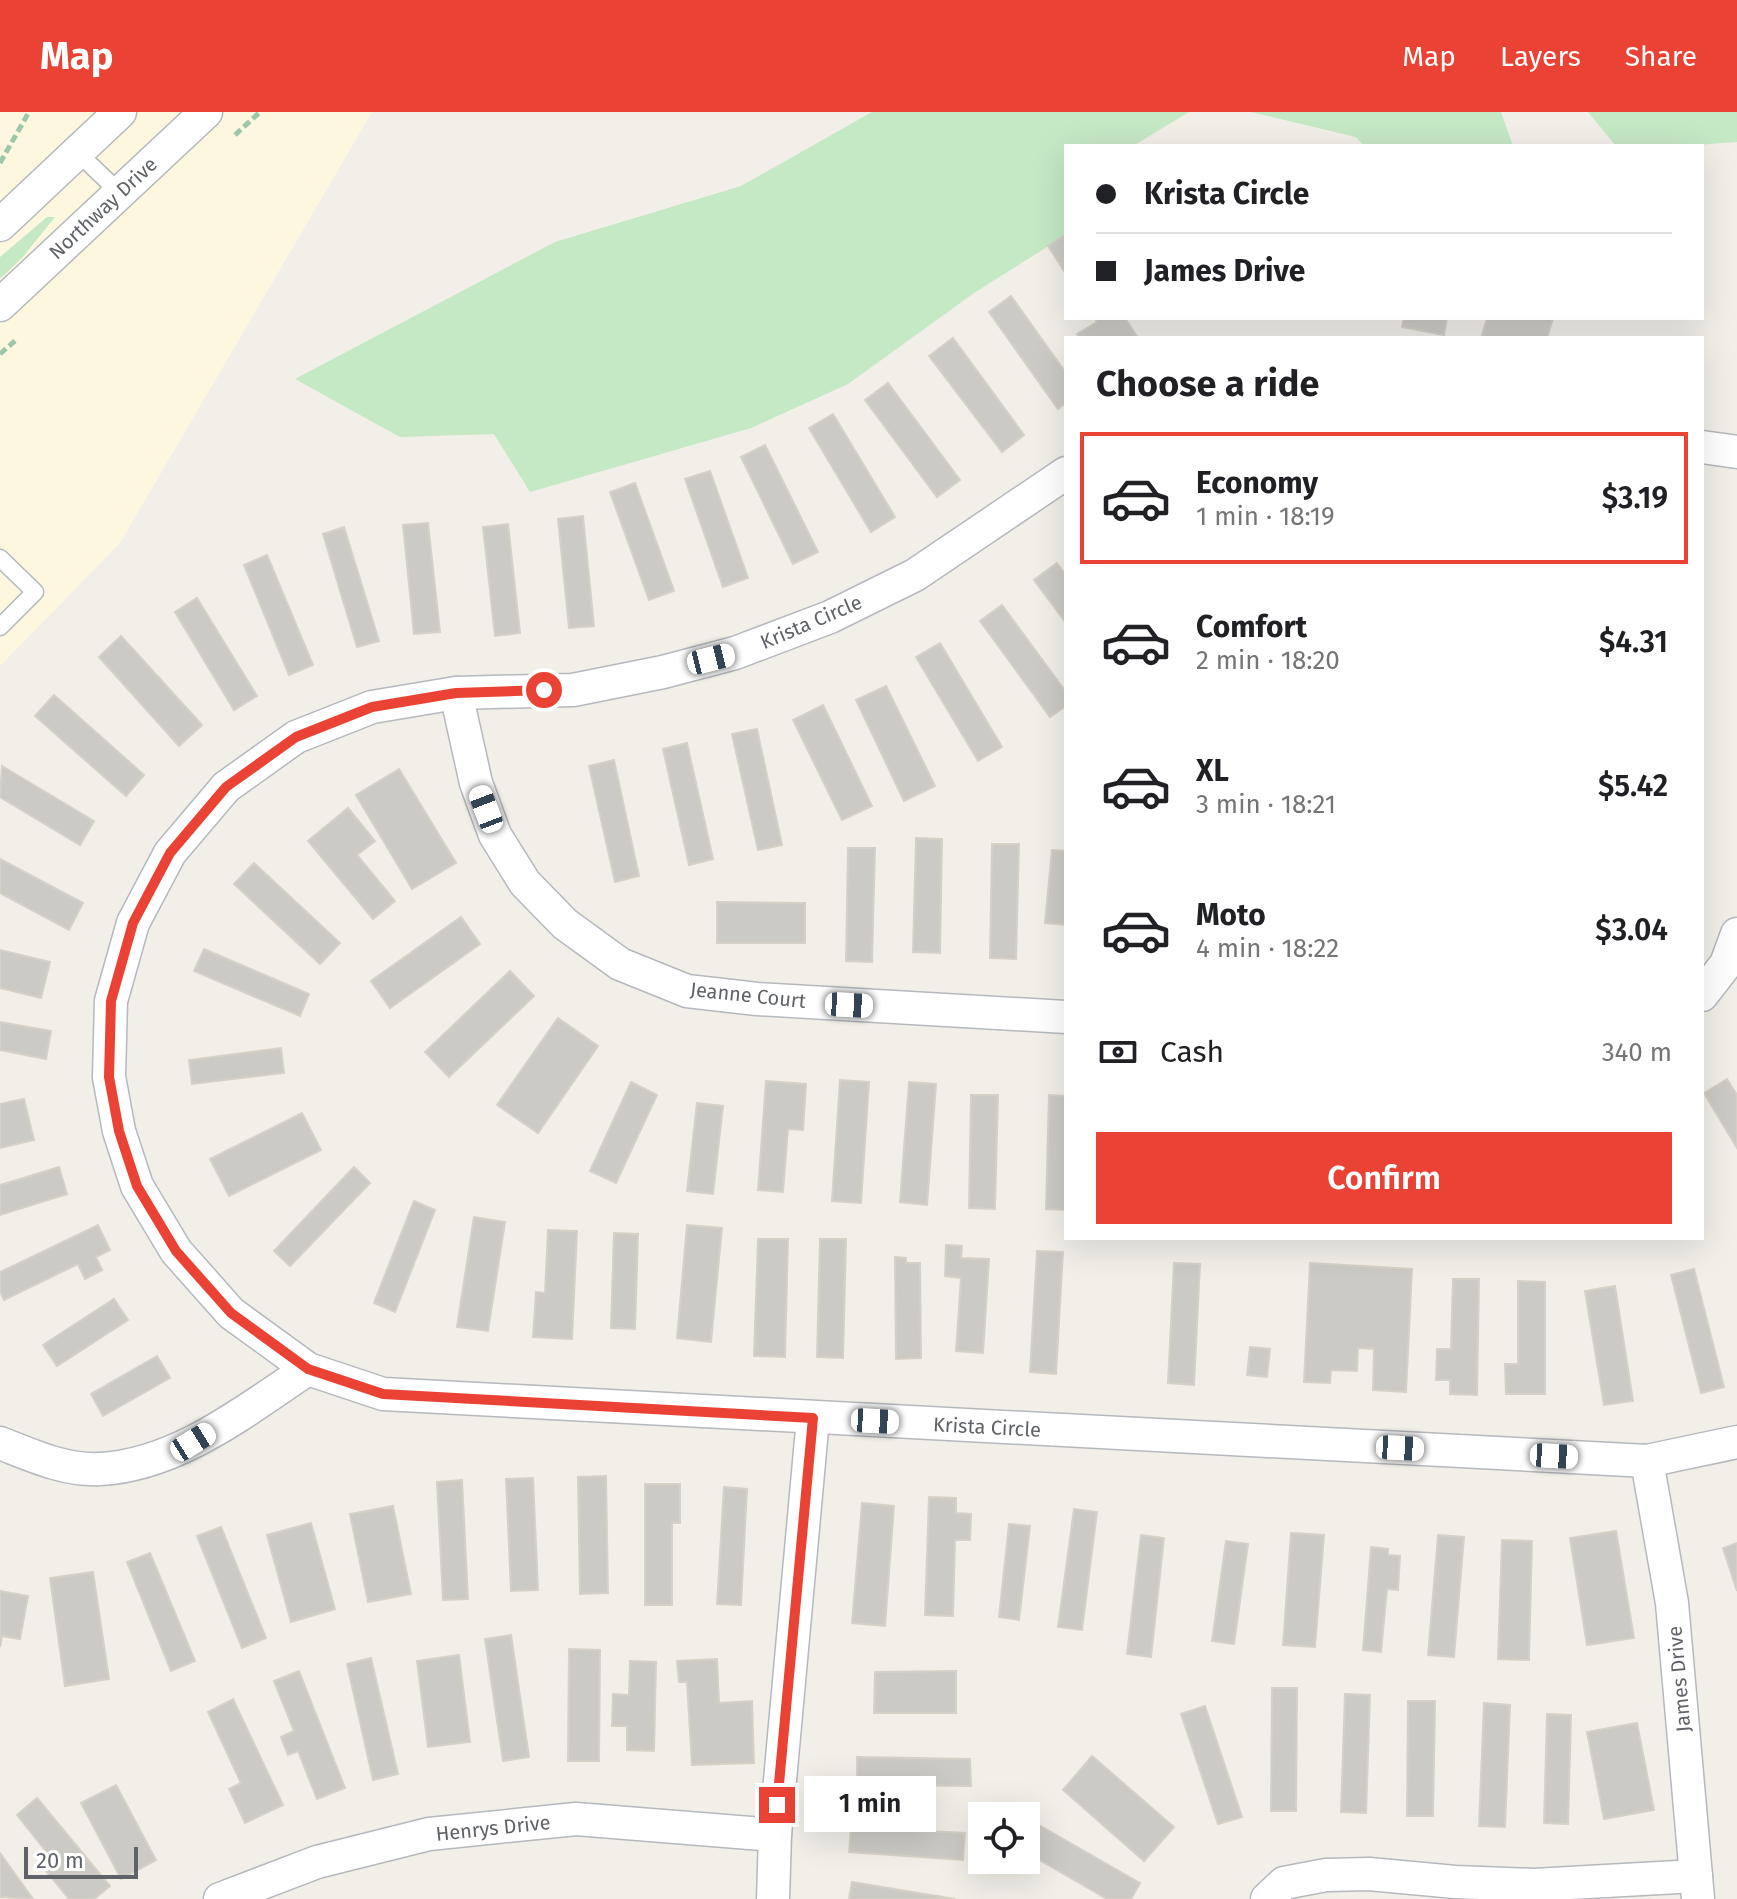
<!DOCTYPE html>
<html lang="en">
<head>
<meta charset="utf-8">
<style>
  :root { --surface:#fff; --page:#f6f6f6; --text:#202124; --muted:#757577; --line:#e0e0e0; --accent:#ea4335 }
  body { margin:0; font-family:"Fira Sans",sans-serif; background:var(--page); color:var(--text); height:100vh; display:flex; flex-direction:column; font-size:30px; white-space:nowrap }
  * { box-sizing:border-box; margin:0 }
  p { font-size:26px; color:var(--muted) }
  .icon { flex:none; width:44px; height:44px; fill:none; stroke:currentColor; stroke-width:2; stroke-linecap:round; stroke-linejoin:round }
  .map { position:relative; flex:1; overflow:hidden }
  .panel { position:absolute; left:1064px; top:224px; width:640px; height:904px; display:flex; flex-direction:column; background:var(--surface); border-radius:0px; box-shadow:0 8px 32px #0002 }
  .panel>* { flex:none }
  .banner { position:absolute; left:1064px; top:32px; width:640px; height:176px; border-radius:0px; box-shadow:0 8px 32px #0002; display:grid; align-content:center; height:176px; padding:0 32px; background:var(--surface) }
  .tools { position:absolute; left:968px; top:1690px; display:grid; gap:16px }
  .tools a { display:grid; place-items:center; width:72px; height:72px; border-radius:0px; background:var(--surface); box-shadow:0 8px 32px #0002; font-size:40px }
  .scale { position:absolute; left:24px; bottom:20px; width:114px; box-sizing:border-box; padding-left:8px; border:4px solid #5f6368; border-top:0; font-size:22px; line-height:28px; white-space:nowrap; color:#5f6368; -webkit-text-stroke:6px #fff; paint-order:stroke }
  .end { position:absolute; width:36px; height:36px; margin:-18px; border:10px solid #ea4335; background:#fff; box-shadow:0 0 0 4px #fff }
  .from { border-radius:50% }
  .bubble { position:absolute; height:56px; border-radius:0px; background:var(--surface); box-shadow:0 8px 32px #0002; font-size:26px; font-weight:600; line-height:56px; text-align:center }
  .car { position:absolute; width:24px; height:48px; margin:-24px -12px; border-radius:10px; box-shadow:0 0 6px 2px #0007; background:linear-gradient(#fff 24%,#345 0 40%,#fff 0 76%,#345 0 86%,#fff 0) }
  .banner b { display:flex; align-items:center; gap:28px; height:76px; font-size:30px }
  .banner b+b { border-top:2px solid var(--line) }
  .banner i { width:20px; height:20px; background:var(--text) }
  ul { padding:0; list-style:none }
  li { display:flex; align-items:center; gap:24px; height:132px; margin:0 16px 12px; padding:0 16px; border:4px solid transparent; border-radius:0px }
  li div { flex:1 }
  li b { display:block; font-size:30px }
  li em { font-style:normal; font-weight:600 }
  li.selected { border-color:var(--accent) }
  li>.icon { width:72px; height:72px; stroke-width:1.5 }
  h2 { padding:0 32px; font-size:36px; line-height:96px }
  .pay { display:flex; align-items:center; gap:20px; height:88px; padding:0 32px; font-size:30px }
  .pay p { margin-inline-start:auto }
  .button { display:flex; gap:16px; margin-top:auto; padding:16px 32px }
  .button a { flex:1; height:92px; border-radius:0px; background:var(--accent); color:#fff; font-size:32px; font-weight:600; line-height:92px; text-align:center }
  header { display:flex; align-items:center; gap:48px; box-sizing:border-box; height:112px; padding:0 40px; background:var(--accent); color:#fff }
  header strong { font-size:38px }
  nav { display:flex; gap:44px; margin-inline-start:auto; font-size:28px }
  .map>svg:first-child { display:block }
  .commercial { fill:#fef7e0 }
  .green { fill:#c5e8c5 }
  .building { fill:#cccac5; stroke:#d6d1c6; stroke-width:2 }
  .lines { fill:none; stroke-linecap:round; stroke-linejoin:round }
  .service-casing { stroke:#b5b8bc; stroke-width:19 }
  .minor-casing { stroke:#b5b8bc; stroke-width:35 }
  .path { stroke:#9cc7a9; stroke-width:5; stroke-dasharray:8 4; stroke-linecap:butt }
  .service { stroke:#fff; stroke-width:16 }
  .minor { stroke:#fff; stroke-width:32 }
  .route { stroke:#ea4335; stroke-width:10 }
  .labels { text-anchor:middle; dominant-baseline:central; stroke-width:6; stroke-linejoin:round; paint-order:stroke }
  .street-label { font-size:20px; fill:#5f6368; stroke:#fff }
</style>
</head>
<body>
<header>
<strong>Map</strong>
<nav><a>Map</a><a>Layers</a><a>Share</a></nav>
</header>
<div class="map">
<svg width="1737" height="1787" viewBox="0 0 1737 1787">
  <rect width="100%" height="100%" fill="#f1efe8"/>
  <path class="commercial" d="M0 0H372L120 431 0 554Z"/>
  <g class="green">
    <path d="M872 0H1189L1133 34H1066V123L974 181 848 272 751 316 530 380 494 322 400 325 295 267 555 130 741 74Z"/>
    <path d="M1251 0H1501L1513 34H1364L1356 25Z"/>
    <path d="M1588 0H1737V30L1683 34H1616Z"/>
    <path d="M47 105H55L22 146 0 167V145Z"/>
  </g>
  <g class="building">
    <path d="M1066 122V162L1048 134Z"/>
    <path d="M1011 184 1066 261V291L1058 297 989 200Z"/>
    <path d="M1095 206H1125L1138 226H1080L1077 222 1097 210Z"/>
    <path d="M1404 206H1447L1444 223 1402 215Z"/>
    <path d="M1487 206H1553L1547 226H1481Z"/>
    <path d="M953 226 1024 323 1002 340 929 244Z"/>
    <path d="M888 271 960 368 937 385 865 288Z"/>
    <path d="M833 302 895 405 871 420 809 316Z"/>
    <path d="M765 333 818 440 793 452 741 345Z"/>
    <path d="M710 359 748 466 723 475 685 367Z"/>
    <path d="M635 371 674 479 649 488 610 380Z"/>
    <path d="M583 404 594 514 569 516 558 407Z"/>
    <path d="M428 411 440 520 414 522 403 413Z"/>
    <path d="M508 412 520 521 495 524 483 415Z"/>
    <path d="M344 415 379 529 357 535 323 422Z"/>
    <path d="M267 443 313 553 289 563 244 453Z"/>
    <path d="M1057 451 1066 463V511L1034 468Z"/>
    <path d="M197 486 257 584 234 598 175 500Z"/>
    <path d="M1002 493 1066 580V594L1050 605 980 509Z"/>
    <path d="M121 524 202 613 179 634 99 545Z"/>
    <path d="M940 531 1002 635 978 649 916 545Z"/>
    <path d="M886 574 935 674 904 689 856 588Z"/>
    <path d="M54 583 144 663 126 684 35 604Z"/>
    <path d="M823 593 872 694 842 708 793 608Z"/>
    <path d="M757 617 782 733 758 738 732 622Z"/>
    <path d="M687 631 713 747 689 753 663 637Z"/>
    <path d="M614 648 639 764 615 770 589 654Z"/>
    <path d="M2 654 94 709 80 733 0 685Z"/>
    <path d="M399 657 456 751 412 777 356 683Z"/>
    <path d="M348 696 375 729 357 743 395 789 373 807 308 729Z"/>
    <path d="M916 726 942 727 940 841 913 840Z"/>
    <path d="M992 732H1019L1016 847 990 846Z"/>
    <path d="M848 736H875L872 850 846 849Z"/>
    <path d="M1052 738 1066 739V813L1045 811Z"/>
    <path d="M0 747 83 791 69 818 0 781Z"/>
    <path d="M254 751 340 831 320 852 234 772Z"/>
    <path d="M717 790 805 791V831H717Z"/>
    <path d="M461 805 480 832 390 896 371 869Z"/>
    <path d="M204 837 309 882 300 904 194 859Z"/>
    <path d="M0 838 50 850 41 886 0 876Z"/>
    <path d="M510 859 534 884 449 965 425 940Z"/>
    <path d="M558 906 598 934 538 1021 497 993Z"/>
    <path d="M0 910 51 919 46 947 0 938Z"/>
    <path d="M281 936 284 961 192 972 189 948Z"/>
    <path d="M1727 967 1737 983V1036L1704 981Z"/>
    <path d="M840 968 869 970 861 1091 832 1089Z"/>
    <path d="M766 969 806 972 803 1018 788 1017 783 1080 758 1078Z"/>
    <path d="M631 970 657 983 616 1071 590 1059Z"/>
    <path d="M909 970 936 972 927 1093 900 1090Z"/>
    <path d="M971 983H998L995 1097 969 1096Z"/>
    <path d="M1049 983 1066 984V1098L1046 1097Z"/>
    <path d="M24 987 34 1028 0 1036V992Z"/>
    <path d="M697 991 723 994 713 1082 687 1079Z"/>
    <path d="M302 1001 321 1038 229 1084 210 1047Z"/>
    <path d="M59 1055 67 1082 0 1103V1073Z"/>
    <path d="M354 1055 370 1071 290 1154 274 1139Z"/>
    <path d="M414 1089 435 1098 395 1200 374 1191Z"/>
    <path d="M474 1105 505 1110 488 1219 457 1215Z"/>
    <path d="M98 1113 110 1138 96 1145 102 1158 85 1167 78 1152 4 1188 0 1179V1160Z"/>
    <path d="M687 1113 722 1116 711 1230 677 1226Z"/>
    <path d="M548 1118 577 1119 572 1227 533 1225 536 1180 545 1181Z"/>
    <path d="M614 1121 638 1122 635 1217 611 1216Z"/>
    <path d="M758 1127H788L785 1245 754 1244Z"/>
    <path d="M820 1127H846L843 1246 817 1245Z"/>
    <path d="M946 1133 962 1134 961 1146 989 1147 983 1241 956 1239 961 1166 945 1164Z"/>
    <path d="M1037 1139 1063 1140 1056 1262 1030 1260Z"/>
    <path d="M895 1145 906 1146V1151H920L921 1246 896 1247Z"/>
    <path d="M1174 1151 1200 1152 1194 1273 1168 1271Z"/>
    <path d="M1310 1151 1412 1157 1406 1280 1373 1278 1374 1237 1358 1236 1357 1259 1331 1258 1330 1271 1304 1270Z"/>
    <path d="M1694 1157 1724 1275 1701 1281 1671 1163Z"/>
    <path d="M1453 1167H1479L1477 1283 1450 1282V1268H1436L1437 1237H1451Z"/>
    <path d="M1518 1169 1545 1170V1282H1506L1505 1252H1518Z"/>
    <path d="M1615 1174 1633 1289 1604 1293 1585 1179Z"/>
    <path d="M114 1187 128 1208 57 1254 43 1233Z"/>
    <path d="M1250 1235 1270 1237 1267 1265 1247 1263Z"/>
    <path d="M157 1244 170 1266 103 1304 91 1282Z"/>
    <path d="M606 1364 608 1481 580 1482 578 1365Z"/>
    <path d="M533 1366 538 1478 511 1479 506 1367Z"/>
    <path d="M462 1368 468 1487 443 1488 437 1370Z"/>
    <path d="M645 1372H680V1411H672V1493H645Z"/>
    <path d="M724 1375 747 1377 741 1493 717 1492Z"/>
    <path d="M929 1385 956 1386V1401L971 1402 970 1428H955L953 1504 925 1503Z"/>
    <path d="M862 1391 894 1394 885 1514 852 1511Z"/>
    <path d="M393 1394 411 1482 368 1490 350 1402Z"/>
    <path d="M1074 1397 1097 1400 1082 1518 1058 1515Z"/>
    <path d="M311 1411 335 1497 291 1510 267 1423Z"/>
    <path d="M1009 1412 1030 1414 1019 1508 999 1505Z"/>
    <path d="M221 1415 266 1526 242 1536 197 1424Z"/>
    <path d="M1616 1419 1634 1526 1587 1533 1570 1426Z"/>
    <path d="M1291 1421 1324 1423 1315 1535 1283 1533Z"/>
    <path d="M1141 1423 1164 1426 1151 1545 1127 1542Z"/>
    <path d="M1438 1423 1464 1425 1454 1545 1428 1543Z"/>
    <path d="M1502 1428 1532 1429 1529 1548 1498 1547Z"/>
    <path d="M1226 1429 1248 1432 1234 1532 1212 1529Z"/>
    <path d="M1737 1431V1479L1723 1436Z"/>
    <path d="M1371 1435 1388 1437V1443L1400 1444 1398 1478 1387 1477 1381 1540 1363 1538Z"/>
    <path d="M150 1441 195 1549 171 1559 127 1450Z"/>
    <path d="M93 1460 109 1567 65 1574 50 1466Z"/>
    <path d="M0 1479 28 1484 20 1527 2 1524 0 1535Z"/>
    <path d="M511 1523 529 1645 503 1649 485 1527Z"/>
    <path d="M569 1537 600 1538 599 1649H568Z"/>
    <path d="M459 1543 470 1630 428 1635 417 1549Z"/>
    <path d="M371 1546 398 1662 373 1668 347 1552Z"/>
    <path d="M717 1547 719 1591 752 1589 754 1651 692 1653 687 1570H679L677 1549Z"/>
    <path d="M630 1549 656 1550 654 1639 627 1638V1614H612L613 1582 629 1583Z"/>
    <path d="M299 1559 345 1676 317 1687 298 1639 288 1643 281 1625 294 1619 274 1569Z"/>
    <path d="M956 1559V1601H874L875 1560Z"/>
    <path d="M1272 1576H1297L1296 1699H1271Z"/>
    <path d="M1345 1582 1370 1583 1366 1701 1341 1700Z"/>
    <path d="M233 1587 283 1693 245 1711 229 1677 241 1671 208 1600Z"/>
    <path d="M1408 1589H1435L1433 1704H1407Z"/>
    <path d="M1484 1591 1510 1593 1505 1715 1479 1714Z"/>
    <path d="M1205 1594 1242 1705 1218 1712 1181 1602Z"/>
    <path d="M1547 1602 1571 1603 1568 1712 1544 1711Z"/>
    <path d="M1637 1611 1654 1698 1604 1707 1587 1620Z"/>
    <path d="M1092 1644 1174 1715 1144 1749 1063 1678Z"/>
    <path d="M857 1645 970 1647 971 1674 857 1673Z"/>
    <path d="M116 1673 156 1748 121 1767 81 1691Z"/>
    <path d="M37 1686 110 1774 94 1787H69L43 1755 52 1747 17 1703Z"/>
    <path d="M1039 1713 1140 1771 1131 1787H1107L1026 1740Z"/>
    <path d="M851 1715 965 1721 963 1748 849 1740Z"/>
    <path d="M0 1741 33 1787 0 1785Z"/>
    <path d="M852 1770 955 1787H849Z"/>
  </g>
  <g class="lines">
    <defs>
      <g id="service">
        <path d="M77 40 119 80"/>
        <path d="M0 446 35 480 0 515"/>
      </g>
      <g id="minor">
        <path d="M0 113 120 0"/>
        <path d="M0 193 206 0"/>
        <path d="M1702 335 1737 340"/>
        <path d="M1066 361 915 463 830 505 735 541 663 560 573 578 456 581 372 595 296 625 226 675 170 741 133 811 111 889 109 965 119 1019 137 1074 176 1139 231 1201 308 1257 383 1282 1647 1349 1737 1330"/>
        <path d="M456 581 476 671 495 723 525 771 565 812 620 852 687 879 757 887 1066 905"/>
        <path d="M1702 883 1726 852 1737 822"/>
        <path d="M0 1331C31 1343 65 1359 100 1357 178 1353 246 1298 308 1257"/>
        <path d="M1647 1349 1672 1491 1698 1787"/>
        <path d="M220 1787 317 1750 429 1722 576 1707 775 1723"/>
        <path d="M773 1787 775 1723 813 1306"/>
        <path d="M1267 1787 1284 1771 1326 1763 1369 1762 1455 1770 1534 1773 1696 1764"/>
      </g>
    </defs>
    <use href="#service" class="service-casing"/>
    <use href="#minor" class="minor-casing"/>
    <g class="path">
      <path d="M235 23 260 0"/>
      <path d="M0 51 29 0"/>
      <path d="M0 242 17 227"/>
    </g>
    <use href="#service" class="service"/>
    <use href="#minor" class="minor"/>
  </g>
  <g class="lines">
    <path class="route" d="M544 578 456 581 372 595 296 625 226 675 170 741 133 811 111 889 109 965 119 1019 137 1074 176 1139 231 1201 308 1257 383 1282 813 1306 777 1693"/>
  </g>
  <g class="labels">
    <g class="street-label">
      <text transform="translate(103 96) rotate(-43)">Northway Drive</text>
      <text transform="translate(811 510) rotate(-23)">Krista Circle</text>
      <text transform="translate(748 883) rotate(6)">Jeanne Court</text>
      <text transform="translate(987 1315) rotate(3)">Krista Circle</text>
      <text transform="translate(1679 1567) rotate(-95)">James Drive</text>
      <text transform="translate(493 1716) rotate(-6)">Henrys Drive</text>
    </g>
  </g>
</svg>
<div class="tools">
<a><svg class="icon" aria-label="locate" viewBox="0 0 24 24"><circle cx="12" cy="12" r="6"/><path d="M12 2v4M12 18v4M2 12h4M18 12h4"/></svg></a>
</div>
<div class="scale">20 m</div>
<i class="end from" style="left:544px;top:578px"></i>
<i class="end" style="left:777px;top:1693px"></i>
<div class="bubble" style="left:804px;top:1664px;width:132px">1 min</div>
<i class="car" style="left:711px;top:547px;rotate:76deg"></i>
<i class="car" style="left:486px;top:697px;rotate:339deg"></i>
<i class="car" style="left:849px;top:893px;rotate:93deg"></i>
<i class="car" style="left:875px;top:1309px;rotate:93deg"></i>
<i class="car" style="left:193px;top:1330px;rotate:58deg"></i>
<i class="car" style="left:1400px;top:1336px;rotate:93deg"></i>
<i class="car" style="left:1554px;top:1344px;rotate:93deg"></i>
<div class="banner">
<b><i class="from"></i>Krista Circle</b>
<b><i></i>James Drive</b>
</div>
<section class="panel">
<h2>Choose a ride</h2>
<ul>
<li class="selected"><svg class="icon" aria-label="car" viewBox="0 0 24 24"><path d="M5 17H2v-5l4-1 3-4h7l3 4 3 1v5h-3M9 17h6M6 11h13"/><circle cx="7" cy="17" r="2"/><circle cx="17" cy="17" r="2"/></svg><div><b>Economy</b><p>1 min · 18:19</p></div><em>$3.19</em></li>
<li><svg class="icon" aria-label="car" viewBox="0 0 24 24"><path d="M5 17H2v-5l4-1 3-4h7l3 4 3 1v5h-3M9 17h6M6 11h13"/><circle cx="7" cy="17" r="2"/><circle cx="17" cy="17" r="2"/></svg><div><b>Comfort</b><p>2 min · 18:20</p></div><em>$4.31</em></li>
<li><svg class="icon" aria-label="car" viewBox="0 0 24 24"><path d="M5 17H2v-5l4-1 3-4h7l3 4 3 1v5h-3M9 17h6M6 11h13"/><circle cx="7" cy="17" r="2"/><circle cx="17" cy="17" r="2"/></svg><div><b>XL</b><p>3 min · 18:21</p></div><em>$5.42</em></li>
<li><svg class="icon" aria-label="car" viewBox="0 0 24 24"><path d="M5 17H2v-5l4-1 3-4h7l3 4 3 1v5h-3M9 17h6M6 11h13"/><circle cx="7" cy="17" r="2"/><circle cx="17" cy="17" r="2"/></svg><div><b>Moto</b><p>4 min · 18:22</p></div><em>$3.04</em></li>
</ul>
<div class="pay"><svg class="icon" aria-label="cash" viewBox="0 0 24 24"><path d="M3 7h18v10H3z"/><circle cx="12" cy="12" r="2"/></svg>Cash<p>340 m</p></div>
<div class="button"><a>Confirm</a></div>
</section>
</div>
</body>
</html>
